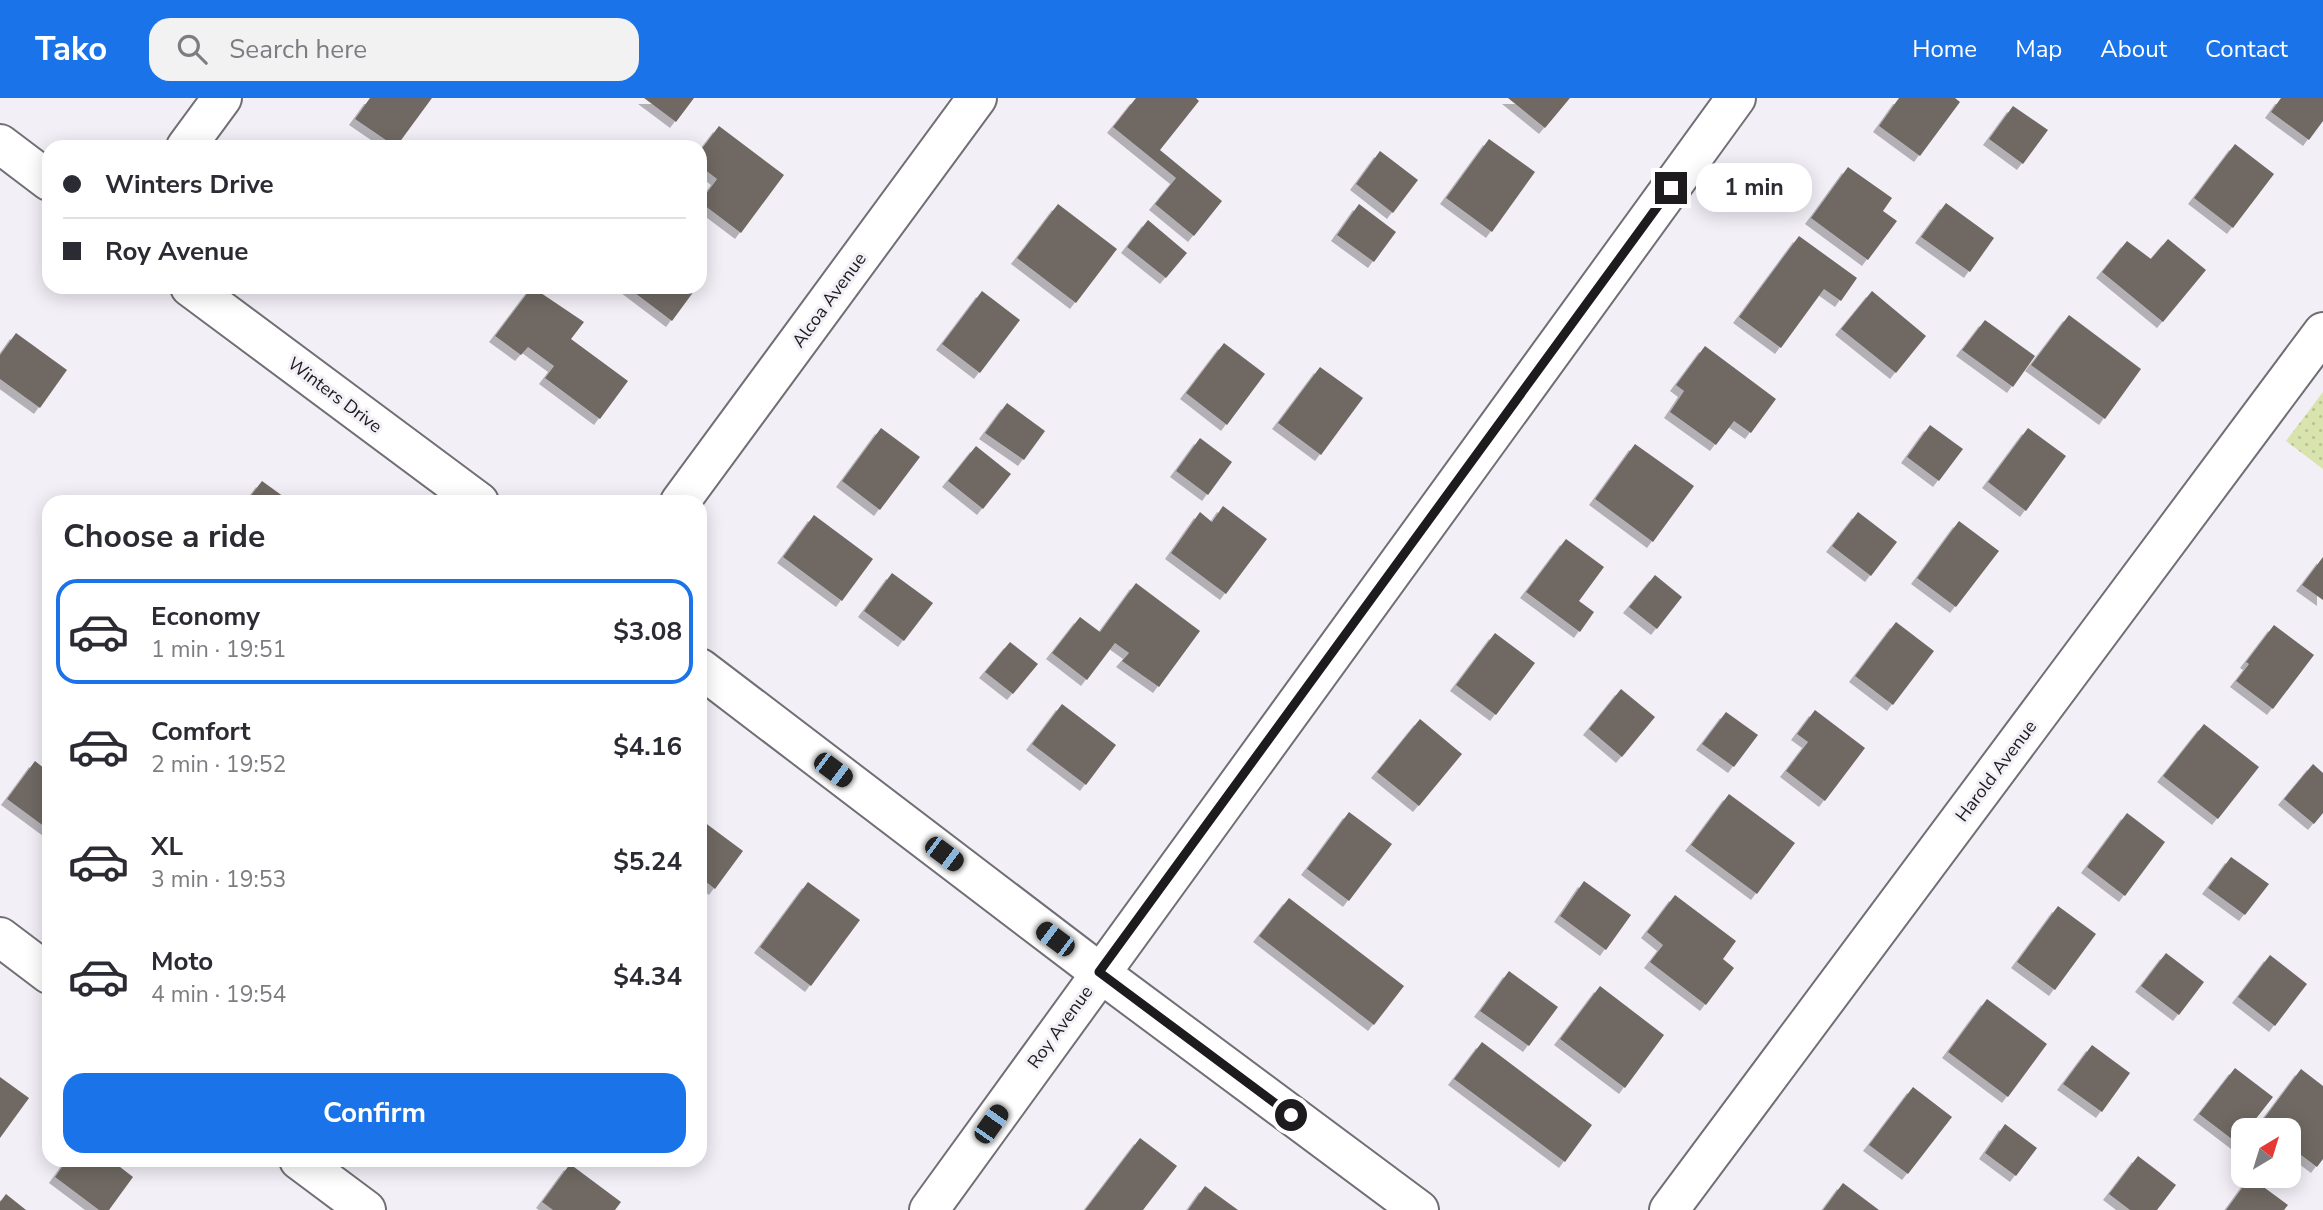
<!DOCTYPE html>
<html lang="en">
<head>
<meta charset="utf-8">
<style>
  :root { --surface:#fff; --page:#f2f2f3; --text:#2b2b33; --muted:#7c7c81; --line:#e1e1e2; --accent:#1a73e8 }
  body { margin:0; font-family:"Nunito Sans",sans-serif; background:var(--page); color:var(--text); height:100vh; display:flex; flex-direction:column; font-size:26px; white-space:nowrap }
  * { box-sizing:border-box; margin:0 }
  p { font-size:23px; color:var(--muted) }
  .icon { flex:none; width:38px; height:38px; fill:none; stroke:currentColor; stroke-width:2; stroke-linecap:round; stroke-linejoin:round }
  .map { position:relative; flex:1; overflow:hidden }
  .panel { position:absolute; left:42px; top:397px; width:665px; height:672px; display:flex; flex-direction:column; background:var(--surface); border-radius:21px; box-shadow:0 4px 18px #0003 }
  .panel>* { flex:none }
  .top-card { position:absolute; left:42px; top:42px; width:665px; height:154px; border-radius:21px; box-shadow:0 4px 18px #0003; display:grid; align-content:center; height:154px; padding:0 21px; background:var(--surface) }
  .needle { width:46px; rotate:38deg }
  .fabs { position:absolute; left:2231px; top:1020px; display:grid; gap:14px }
  .fabs a { display:grid; place-items:center; width:70px; height:70px; border-radius:14px; background:var(--surface); box-shadow:0 4px 18px #0003; font-size:35px }
  .end { position:absolute; width:32px; height:32px; margin:-16px; border:9px solid #1d1b1e; background:#fff; box-shadow:0 0 0 4px #fff }
  .from { border-radius:50% }
  .bubble { position:absolute; height:49px; border-radius:21px; background:var(--surface); box-shadow:0 4px 18px #0003; font-size:23px; font-weight:700; line-height:49px; text-align:center }
  .car { position:absolute; width:21px; height:42px; margin:-21px -10px; border-radius:9px; box-shadow:0 0 5px 2px #0007; background:linear-gradient(#222 24%,#8ab4d8 0 40%,#222 0 76%,#8ab4d8 0 86%,#222 0) }
  .top-card b { display:flex; align-items:center; gap:24px; height:66px; font-size:26px }
  .top-card b+b { border-top:2px solid var(--line) }
  .top-card i { width:18px; height:18px; background:var(--text) }
  ul { padding:0; list-style:none }
  li { display:flex; align-items:center; gap:21px; height:105px; margin:0 14px 10px; padding:0 7px; border:4px solid transparent; border-radius:21px }
  li div { flex:1 }
  li b { display:block; font-size:26px }
  li em { font-style:normal; font-weight:700 }
  li.current { border-color:var(--accent) }
  li>.icon { width:63px; height:63px; stroke-width:1.5 }
  h2 { padding:0 21px; font-size:32px; line-height:84px }
  .primary-button { display:flex; gap:14px; margin-top:auto; padding:14px 21px }
  .primary-button a { flex:1; height:80px; border-radius:21px; background:var(--accent); color:#fff; font-size:28px; font-weight:700; line-height:80px; text-align:center }
  header { display:flex; align-items:center; gap:42px; box-sizing:border-box; height:98px; padding:0 35px; background:var(--accent); color:#fff }
  header strong { font-size:33px }
  nav { display:flex; gap:38px; margin-inline-start:auto; font-size:24px }
  .search { width:490px; height:63px; background:var(--page); display:flex; align-items:center; gap:18px; box-sizing:border-box; padding:0 24px; border-radius:21px; color:var(--muted); font-size:26px }
  .map>svg:first-child { display:block }
  .grass { fill:url(#grass-dots) }
  .building { fill:#6f6964; filter:url(#shadow) }
  .lines { fill:none; stroke-linecap:round; stroke-linejoin:round }
  .street-casing { stroke:#716f75; stroke-width:42 }
  .street { stroke:#fff; stroke-width:38 }
  .route { stroke:#1d1b1e; stroke-width:9 }
  .labels { text-anchor:middle; dominant-baseline:central; stroke-width:6; stroke-linejoin:round; paint-order:stroke }
  .street-label { font-size:18px; fill:#1d1b1e; stroke:#f3eff7 }
</style>
</head>
<body>
<header>
<strong>Tako</strong>
<div class="search"><svg class="icon" aria-label="search" viewBox="0 0 24 24"><circle cx="10" cy="10" r="6"/><path d="M15 15l6 6"/></svg>Search here</div>
<nav><a>Home</a><a>Map</a><a>About</a><a>Contact</a></nav>
</header>
<div class="map">
<svg width="2323" height="1112" viewBox="0 0 2323 1112">
  <defs>
    <pattern id="grass-dots" width="8" height="8" patternUnits="userSpaceOnUse" patternTransform="scale(1.75)"><rect width="8" height="8" fill="#d8e3ae"/><path d="M2 2h.1M6 6h.1" fill="none" stroke="#b9c295" stroke-width="1.8" stroke-linecap="round"/></pattern>
    <filter id="shadow"><feDropShadow dx="-6" dy="6" stdDeviation="0" flood-color="#0004"/></filter>
  </defs>
  <rect width="100%" height="100%" fill="#f3eff7"/>
  <path class="grass" d="M2323 294V371L2286 343Z"/>
  <g class="building">
    <path d="M370 0H432L396 49 355 21Z"/>
    <path d="M644 0H694L676 24Z"/>
    <path d="M1136 0H1196L1199 3 1160 52 1222 103 1194 138 1155 106 1176 80 1113 29Z"/>
    <path d="M1508 0H1570L1545 30Z"/>
    <path d="M1899 0H1955L1960 4 1920 58 1879 28Z"/>
    <path d="M2281 0H2323V23L2309 42 2271 14Z"/>
    <path d="M2013 8 2048 32 2023 66 1989 41Z"/>
    <path d="M719 28 784 77 741 135 700 104 717 81 700 68V53Z"/>
    <path d="M1489 41 1535 74 1492 134 1446 100Z"/>
    <path d="M2235 46 2274 76 2233 130 2194 100Z"/>
    <path d="M1380 53 1418 82 1393 115 1356 86Z"/>
    <path d="M1848 69 1892 100 1883 113 1897 123 1868 162 1811 120Z"/>
    <path d="M1946 105 1994 140 1970 174 1921 139Z"/>
    <path d="M1058 106 1117 151 1076 205 1017 160Z"/>
    <path d="M1359 106 1396 134 1374 164 1337 137Z"/>
    <path d="M1148 122 1187 155 1166 180 1127 149Z"/>
    <path d="M1799 138 1857 180 1841 203 1824 191 1781 250 1739 219Z"/>
    <path d="M2168 141 2206 172 2163 224 2102 174 2127 143 2151 161Z"/>
    <path d="M532 189 584 224 571 241 628 283 600 321 545 280 554 268 528 249 521 257 495 238Z"/>
    <path d="M627 189H697L672 223Z"/>
    <path d="M982 193 1020 222 980 275 942 246Z"/>
    <path d="M1872 193 1926 238 1896 275 1841 231Z"/>
    <path d="M2069 217 2141 271 2105 321 2031 267Z"/>
    <path d="M1985 222 2035 258 2013 289 1962 252Z"/>
    <path d="M16 235 67 272 40 310 0 281V257Z"/>
    <path d="M1224 245 1265 276 1227 327 1186 295Z"/>
    <path d="M1705 248 1776 301 1751 335 1734 323 1716 347 1670 314 1684 293 1676 287Z"/>
    <path d="M1320 269 1363 300 1321 357 1278 325Z"/>
    <path d="M1007 305 1045 333 1024 362 985 335Z"/>
    <path d="M1930 327 1963 351 1939 383 1907 359Z"/>
    <path d="M881 330 920 359 880 412 842 383Z"/>
    <path d="M2028 330 2066 358 2026 413 1988 384Z"/>
    <path d="M1200 340 1232 364 1208 397 1176 373Z"/>
    <path d="M1635 346 1694 388 1653 444 1595 401Z"/>
    <path d="M976 348 1011 376 983 411 948 383Z"/>
    <path d="M262 383 291 404H246Z"/>
    <path d="M1223 408 1267 441 1226 496 1171 455 1200 414 1212 424Z"/>
    <path d="M1858 414 1897 444 1871 478 1832 448Z"/>
    <path d="M814 417 873 461 842 503 783 459Z"/>
    <path d="M1959 423 1999 453 1956 509 1917 480Z"/>
    <path d="M1566 441 1604 469 1579 503 1594 514 1580 534 1526 494Z"/>
    <path d="M2323 459V502L2302 487Z"/>
    <path d="M892 475 933 505 904 543 864 513Z"/>
    <path d="M1655 477 1682 499 1657 531 1629 509Z"/>
    <path d="M1136 485 1200 533 1159 589 1122 563 1129 555 1115 545 1087 582 1052 555 1080 519 1100 534Z"/>
    <path d="M1896 524 1934 553 1893 607 1855 578Z"/>
    <path d="M2274 527 2314 557 2273 611 2236 583 2249 566 2246 564Z"/>
    <path d="M1495 535 1535 565 1496 617 1456 587Z"/>
    <path d="M1010 544 1038 566 1013 596 985 574Z"/>
    <path d="M1621 591 1655 619 1622 659 1589 631Z"/>
    <path d="M1062 606 1116 647 1086 687 1032 646Z"/>
    <path d="M1815 612 1865 650 1825 703 1786 673 1808 644 1797 636Z"/>
    <path d="M1726 614 1758 637 1734 669 1702 646Z"/>
    <path d="M1420 621 1462 656 1419 708 1377 674Z"/>
    <path d="M2204 626 2259 669 2218 721 2163 678Z"/>
    <path d="M35 663 49 674V732L7 701Z"/>
    <path d="M2313 666 2323 675V715L2314 726 2284 701Z"/>
    <path d="M1729 696 1795 745 1757 796 1691 747Z"/>
    <path d="M1349 714 1392 746 1349 803 1307 771Z"/>
    <path d="M2127 715 2165 744 2125 798 2087 769Z"/>
    <path d="M700 721 743 753 715 791 700 779Z"/>
    <path d="M2231 759 2269 786 2245 817 2208 790Z"/>
    <path d="M1584 783 1631 817 1606 852 1560 818Z"/>
    <path d="M808 784 860 822 811 888 760 849Z"/>
    <path d="M1675 797 1736 843 1723 861 1734 870 1706 907 1650 864 1663 847 1647 834Z"/>
    <path d="M1289 800 1404 888 1374 927 1259 838Z"/>
    <path d="M2058 808 2096 836 2055 892 2017 864Z"/>
    <path d="M2166 855 2204 884 2179 917 2141 888Z"/>
    <path d="M2270 857 2307 886 2275 928 2238 899Z"/>
    <path d="M1509 873 1558 909 1529 948 1480 913Z"/>
    <path d="M1600 888 1664 937 1625 990 1560 941Z"/>
    <path d="M1987 901 2047 946 2008 999 1948 954Z"/>
    <path d="M1482 944 1592 1027 1565 1064 1454 981Z"/>
    <path d="M2092 947 2130 975 2102 1014 2063 986Z"/>
    <path d="M2235 970 2273 999 2247 1032H2244L2237 1045 2199 1016Z"/>
    <path d="M2301 971 2323 988V1061L2317 1069 2289 1048V1032H2268L2260 1026Z"/>
    <path d="M0 979 29 1000 0 1040Z"/>
    <path d="M1913 989 1952 1019 1908 1076 1869 1047Z"/>
    <path d="M2005 1026 2037 1050 2016 1078 1985 1055Z"/>
    <path d="M1140 1040 1177 1068 1143 1112H1085Z"/>
    <path d="M2138 1058 2176 1087 2157 1112H2130L2109 1096Z"/>
    <path d="M67 1062H111L133 1079 109 1112H99L55 1079Z"/>
    <path d="M570 1066 621 1104 615 1112H553L542 1104Z"/>
    <path d="M2250 1079 2288 1107 2284 1112H2226Z"/>
    <path d="M1843 1085 1879 1112H1823Z"/>
    <path d="M1205 1088 1238 1112H1188Z"/>
    <path d="M6 1096 26 1112H0V1104Z"/>
  </g>
  <g class="lines">
    <defs>
      <g id="street">
        <path d="M0 46 49 83"/>
        <path d="M186 49 222 0"/>
        <path d="M190 189 479 404"/>
        <path d="M680 404 977 0"/>
        <path d="M700 570 1099 874 1419 1112"/>
        <path d="M0 839 49 876"/>
        <path d="M299 1062 366 1112"/>
        <path d="M929 1112 1736 0"/>
        <path d="M1669 1112 2323 234"/>
      </g>
    </defs>
    <use href="#street" class="street-casing"/>
    <use href="#street" class="street"/>
  </g>
  <g class="lines">
    <path class="route" d="M1291 1017 1099 874 1671 90"/>
  </g>
  <g class="labels">
    <g class="street-label">
      <text transform="translate(829 202) rotate(-54)">Alcoa Avenue</text>
      <text transform="translate(335 297) rotate(37)">Winters Drive</text>
      <text transform="translate(1996 673) rotate(-53)">Harold Avenue</text>
      <text transform="translate(1060 929) rotate(-54)">Roy Avenue</text>
    </g>
  </g>
</svg>
<div class="fabs">
<a><svg class="needle" viewBox="-14 -14 28 28"><path d="M0-13l5 13h-10z" fill="#e53935"/><path d="M0 13l5-13h-10z" fill="#7c7c81"/></svg></a>
</div>
<i class="end from" style="left:1291px;top:1017px"></i>
<i class="end" style="left:1671px;top:90px"></i>
<div class="bubble" style="left:1696px;top:65px;width:116px">1 min</div>
<i class="car" style="left:833px;top:672px;rotate:127deg"></i>
<i class="car" style="left:944px;top:756px;rotate:127deg"></i>
<i class="car" style="left:1055px;top:841px;rotate:307deg"></i>
<i class="car" style="left:991px;top:1026px;rotate:35deg"></i>
<div class="top-card">
<b><i class="from"></i>Winters Drive</b>
<b><i></i>Roy Avenue</b>
</div>
<section class="panel">
<h2>Choose a ride</h2>
<ul>
<li class="current"><svg class="icon" aria-label="car" viewBox="0 0 24 24"><path d="M5 17H2v-5l4-1 3-4h7l3 4 3 1v5h-3M9 17h6M6 11h13"/><circle cx="7" cy="17" r="2"/><circle cx="17" cy="17" r="2"/></svg><div><b>Economy</b><p>1 min · 19:51</p></div><em>$3.08</em></li>
<li><svg class="icon" aria-label="car" viewBox="0 0 24 24"><path d="M5 17H2v-5l4-1 3-4h7l3 4 3 1v5h-3M9 17h6M6 11h13"/><circle cx="7" cy="17" r="2"/><circle cx="17" cy="17" r="2"/></svg><div><b>Comfort</b><p>2 min · 19:52</p></div><em>$4.16</em></li>
<li><svg class="icon" aria-label="car" viewBox="0 0 24 24"><path d="M5 17H2v-5l4-1 3-4h7l3 4 3 1v5h-3M9 17h6M6 11h13"/><circle cx="7" cy="17" r="2"/><circle cx="17" cy="17" r="2"/></svg><div><b>XL</b><p>3 min · 19:53</p></div><em>$5.24</em></li>
<li><svg class="icon" aria-label="car" viewBox="0 0 24 24"><path d="M5 17H2v-5l4-1 3-4h7l3 4 3 1v5h-3M9 17h6M6 11h13"/><circle cx="7" cy="17" r="2"/><circle cx="17" cy="17" r="2"/></svg><div><b>Moto</b><p>4 min · 19:54</p></div><em>$4.34</em></li>
</ul>
<div class="primary-button"><a>Confirm</a></div>
</section>
</div>
</body>
</html>
